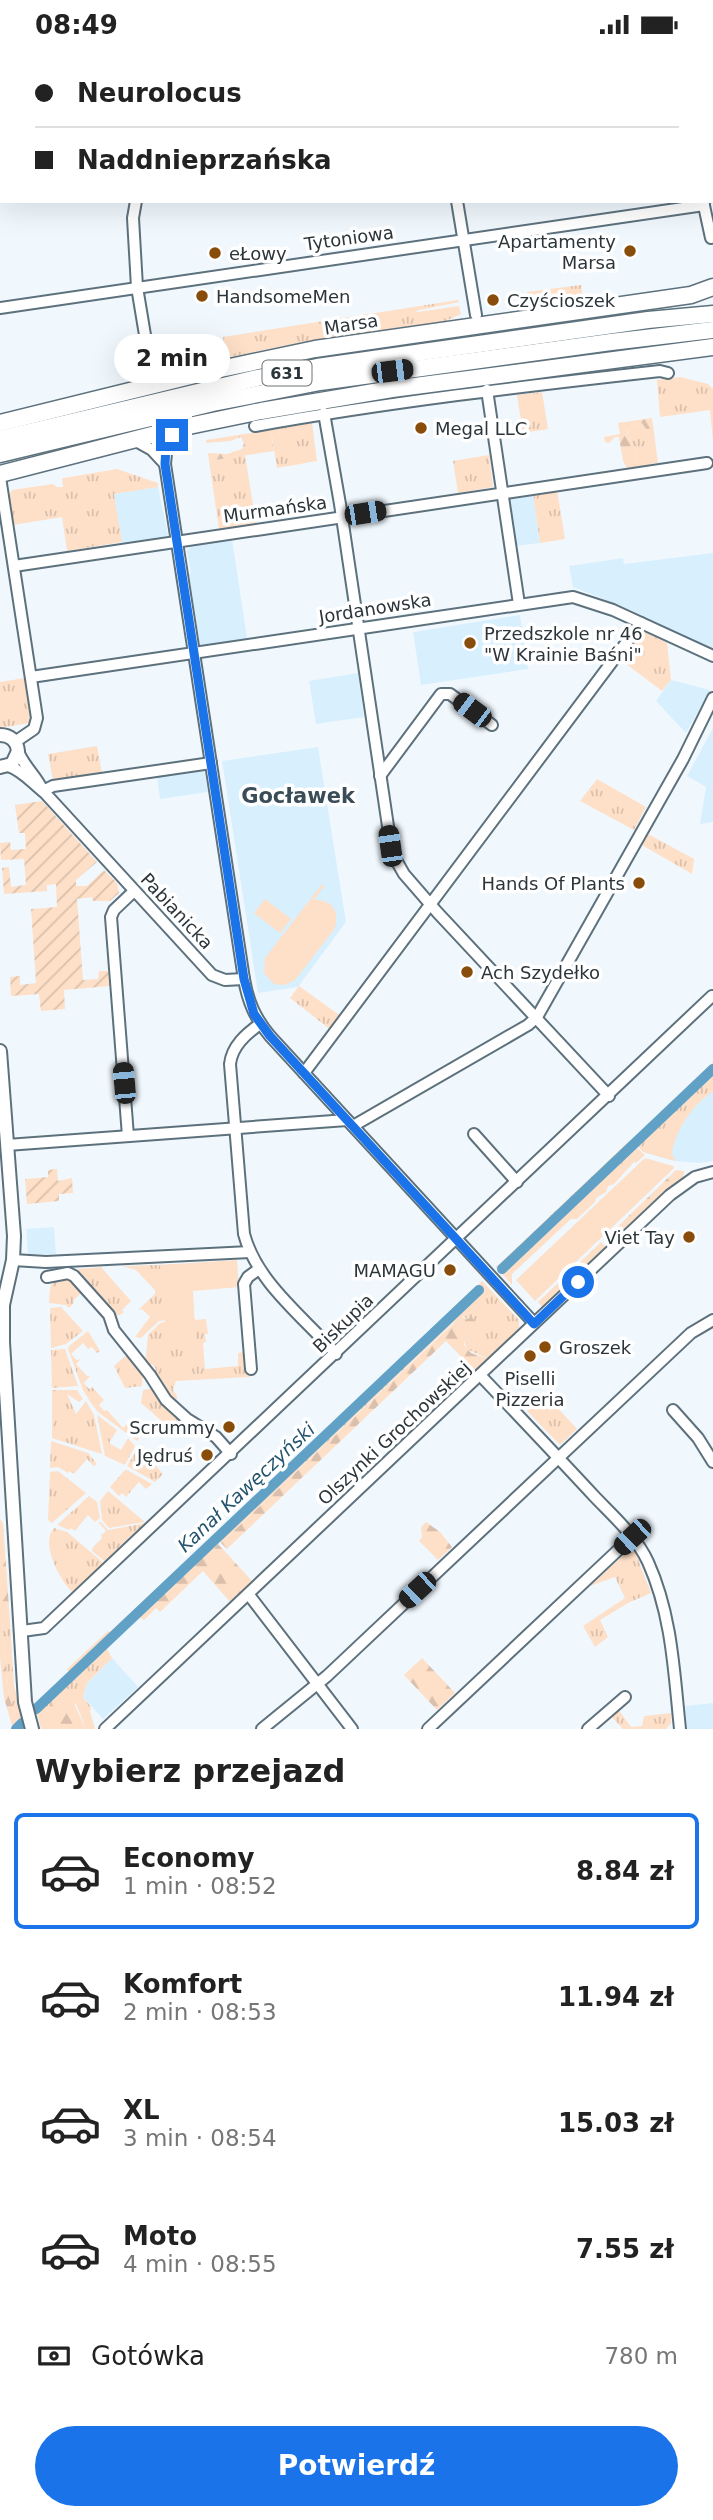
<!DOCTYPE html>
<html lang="pl">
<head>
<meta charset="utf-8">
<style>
  :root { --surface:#fff; --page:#f2f2f2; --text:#222; --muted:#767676; --line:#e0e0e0; --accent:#1a73e8 }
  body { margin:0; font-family:"DejaVu Sans",sans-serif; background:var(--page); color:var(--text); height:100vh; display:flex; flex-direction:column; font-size:26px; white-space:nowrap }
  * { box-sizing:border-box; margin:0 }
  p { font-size:23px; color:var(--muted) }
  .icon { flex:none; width:38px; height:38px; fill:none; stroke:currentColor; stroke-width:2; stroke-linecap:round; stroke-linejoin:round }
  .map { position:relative; height:1680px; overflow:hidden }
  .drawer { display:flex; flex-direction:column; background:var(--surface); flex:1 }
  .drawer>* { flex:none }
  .guide { position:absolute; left:0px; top:0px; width:714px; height:154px; box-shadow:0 7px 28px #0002; display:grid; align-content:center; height:154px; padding:0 35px; background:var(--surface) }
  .end { position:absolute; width:32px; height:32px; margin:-16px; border:9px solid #1a73e8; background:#fff; box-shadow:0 0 0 4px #fff }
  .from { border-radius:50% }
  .bubble { position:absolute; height:49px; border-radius:24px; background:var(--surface); box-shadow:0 7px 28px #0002; font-size:23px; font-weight:700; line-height:49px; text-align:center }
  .car { position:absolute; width:21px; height:42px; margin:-21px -10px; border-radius:9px; box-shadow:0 0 5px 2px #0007; background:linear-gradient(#222 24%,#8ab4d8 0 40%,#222 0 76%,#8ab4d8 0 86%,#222 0) }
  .guide b { display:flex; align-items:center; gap:24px; height:66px; font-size:26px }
  .guide b+b { border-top:2px solid var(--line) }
  .guide i { width:18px; height:18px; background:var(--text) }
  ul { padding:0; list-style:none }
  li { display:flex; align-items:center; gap:21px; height:116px; margin:0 14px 10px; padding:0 21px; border:4px solid transparent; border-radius:10px }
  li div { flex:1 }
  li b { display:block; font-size:26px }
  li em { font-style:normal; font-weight:700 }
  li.current { border-color:var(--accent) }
  li>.icon { width:63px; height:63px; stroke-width:1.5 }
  h2 { padding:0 35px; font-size:32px; line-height:84px }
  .pay { display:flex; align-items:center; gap:18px; height:77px; padding:0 35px; font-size:26px }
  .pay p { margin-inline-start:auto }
  .action { display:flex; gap:14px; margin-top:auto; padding:14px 35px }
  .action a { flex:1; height:80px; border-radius:42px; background:var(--accent); color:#fff; font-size:28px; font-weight:700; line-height:80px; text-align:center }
  .status { display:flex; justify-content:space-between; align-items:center; height:49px; padding:0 35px; background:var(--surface); direction:ltr }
  .status svg { height:19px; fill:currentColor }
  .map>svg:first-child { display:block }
  .built { fill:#d8f0fe }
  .grass { fill:url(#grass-tufts) }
  .forest { fill:url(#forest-firs) }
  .park { fill:#fedfc7 }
  .garden { fill:url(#garden-furrows) }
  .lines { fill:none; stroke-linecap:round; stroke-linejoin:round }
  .canal { stroke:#61a1c6; stroke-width:10 }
  .minor-casing { stroke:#5d717d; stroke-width:14 }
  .tertiary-casing { stroke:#5d717d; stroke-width:16 }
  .primary-casing { stroke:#5d717d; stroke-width:19 }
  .minor { stroke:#fff; stroke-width:10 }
  .tertiary { stroke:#fff; stroke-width:12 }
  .primary { stroke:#fff; stroke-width:16 }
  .route { stroke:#1a73e8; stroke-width:9 }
  .poi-dot { fill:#894d0b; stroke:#fff; stroke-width:2.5 }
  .labels { text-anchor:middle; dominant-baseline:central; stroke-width:7; stroke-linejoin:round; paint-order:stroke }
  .shield { fill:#fff; stroke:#6b7275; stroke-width:2 }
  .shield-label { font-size:16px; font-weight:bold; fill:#2c353a }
  .street-label { font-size:18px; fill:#2c353a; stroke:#fff }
  .poi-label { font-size:18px; fill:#2c353a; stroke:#fff; text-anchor:start }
  .water-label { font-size:19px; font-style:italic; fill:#22546f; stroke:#fff }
  .quarter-label { font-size:21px; font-weight:bold; fill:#394c57; stroke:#fff }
</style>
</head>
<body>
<div class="status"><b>08:49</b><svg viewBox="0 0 49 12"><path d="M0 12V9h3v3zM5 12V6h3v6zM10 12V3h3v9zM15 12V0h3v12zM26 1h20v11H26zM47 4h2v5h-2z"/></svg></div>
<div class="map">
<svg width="713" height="1680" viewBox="0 0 713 1680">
  <defs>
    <pattern id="grass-tufts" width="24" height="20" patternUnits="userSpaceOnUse" patternTransform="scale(1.75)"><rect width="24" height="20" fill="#fedfc7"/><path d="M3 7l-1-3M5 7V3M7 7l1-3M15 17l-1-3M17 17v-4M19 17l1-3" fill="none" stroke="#dac0ac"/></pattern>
    <pattern id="forest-firs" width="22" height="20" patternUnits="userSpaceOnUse" patternTransform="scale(1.75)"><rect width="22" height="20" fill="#fedfc7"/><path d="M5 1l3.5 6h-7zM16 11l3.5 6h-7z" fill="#dac0ac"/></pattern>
    <pattern id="garden-furrows" width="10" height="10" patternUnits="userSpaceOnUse" patternTransform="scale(1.75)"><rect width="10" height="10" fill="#fedfc7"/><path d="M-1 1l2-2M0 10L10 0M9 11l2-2" fill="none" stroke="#dac0ac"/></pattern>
  </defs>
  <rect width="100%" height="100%" fill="#f0f8fe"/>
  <g class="built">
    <path d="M158 438 168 486 165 488 122 495 114 445Z"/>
    <path d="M533 444 540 494 515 497 509 450Z"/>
    <path d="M232 490 247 589 246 592 200 598 189 525 191 524 187 503 190 497Z"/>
    <path d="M713 504V601L631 561 573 538 569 517 623 509 624 515Z"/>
    <path d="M520 566 528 620 421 636 413 583Z"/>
    <path d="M358 624 364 668 316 675 309 632Z"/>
    <path d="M671 631 710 641 686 684 656 652Z"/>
    <path d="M713 679V773L700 775 706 738 687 727Z"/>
    <path d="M318 698 346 873 298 938 258 944 222 712Z"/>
    <path d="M202 721 205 724 208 743 160 750 157 727Z"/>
    <path d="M713 1027V1112L700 1114 675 1112 643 1103Z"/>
    <path d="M54 1178 56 1205H28L26 1180Z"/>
    <path d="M112 1609 138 1638 103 1670 83 1648 87 1634Z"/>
    <path d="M713 1654V1680H687L685 1657Z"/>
  </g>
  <g class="grass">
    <path d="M581 236 583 250 548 257 547 250 540 251 529 260 527 243Z"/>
    <path d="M458 251 459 253 415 262 418 263 459 257 461 265 446 272 308 292 225 309 223 288Z"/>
    <path d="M680 328 708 335 713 340V392L710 361 660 368 657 331Z"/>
    <path d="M542 343 548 380 523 384 517 346Z"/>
    <path d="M312 374 317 412 277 419 271 381Z"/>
    <path d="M642 374 648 383 653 415 636 418 635 399 626 387 631 378Z"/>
    <path d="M245 406 256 475 219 480 209 412Z"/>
    <path d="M489 406 493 438 458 444 453 412Z"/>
    <path d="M117 420 158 434V438L114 445 122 493 67 502 62 468 13 476 9 447 12 441 53 435 57 438H63L62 430 64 429Z"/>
    <path d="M557 441 565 490 540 494 533 444Z"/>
    <path d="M643 582 667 594 671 631 662 642 621 611Z"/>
    <path d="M25 629 30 667 29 674 0 679V633Z"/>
    <path d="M97 697 102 724 53 731 48 705Z"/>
    <path d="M597 730 646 758 634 781 580 752Z"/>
    <path d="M648 785 694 810 692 825 642 796Z"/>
    <path d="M299 937 342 968 331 981 290 949Z"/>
    <path d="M713 1013V1042C693 1056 676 1079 672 1104L675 1112 643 1103 632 1091Z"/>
    <path d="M629 1092 645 1106 636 1114 634 1113 614 1135 608 1137 606 1143 596 1149 595 1153 577 1170H571L512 1225V1236L496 1218Z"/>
    <path d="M188 1215 172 1270 159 1272 141 1289 135 1288 150 1268 142 1260 138 1261 155 1245V1241L136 1221 122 1217Z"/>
    <path d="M101 1218 131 1252 122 1261 124 1263 120 1266H114L78 1228V1220Z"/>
    <path d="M69 1227 82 1243 73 1252 74 1254 69 1259 66 1256 49 1254 50 1239 56 1229Z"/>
    <path d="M482 1232 519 1271V1279L488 1310 467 1300 464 1292 474 1285 468 1270 463 1267 456 1271 221 1494 214 1486Z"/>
    <path d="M61 1258 83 1282 66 1295 51 1299 50 1259Z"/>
    <path d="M194 1267 195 1271 206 1270 208 1285H205L206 1293 203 1294 205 1320 238 1317V1304L244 1303 255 1323 249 1328 176 1332 173 1341 177 1347 176 1357 152 1324 156 1320 152 1315 150 1317 145 1315 148 1286 160 1274Z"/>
    <path d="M88 1282 100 1302 97 1304 92 1298 88 1300 83 1294 71 1305 77 1311 81 1310 76 1315 87 1327H90L84 1334 89 1340 92 1338 104 1351 99 1356 104 1362 107 1361 123 1379 128 1374V1378L139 1390 137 1392 98 1363 91 1354 83 1341 68 1300 69 1297Z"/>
    <path d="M65 1300 78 1337 52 1339 51 1301Z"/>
    <path d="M132 1307 143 1321 142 1337 125 1339 114 1317 124 1308Z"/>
    <path d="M155 1339 187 1373 177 1381 181 1386 179 1387 141 1354 143 1341Z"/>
    <path d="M52 1341H77L83 1350 79 1353 67 1345 76 1365 86 1352 94 1366 102 1405 52 1389Z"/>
    <path d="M545 1345 577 1380 560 1396 527 1362Z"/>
    <path d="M97 1366 117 1381 109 1394 121 1401 128 1389 135 1397 125 1416 105 1407Z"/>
    <path d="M51 1392 88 1404 97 1415 94 1417 87 1410 74 1425 70 1422 68 1424 58 1418 50 1419Z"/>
    <path d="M138 1398 163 1425 155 1433 127 1417Z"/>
    <path d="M125 1421H127L152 1435 146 1440 139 1433 126 1448 122 1444 119 1447 110 1438Z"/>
    <path d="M58 1422 86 1444 52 1474 48 1471 50 1423Z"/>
    <path d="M108 1442 145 1473 109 1479 102 1471 100 1452Z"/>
    <path d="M89 1447 97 1453 100 1469 95 1473 88 1466 75 1482 71 1479 69 1481 57 1476Z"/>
    <path d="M98 1473H101L108 1481 147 1474C140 1484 138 1482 130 1488 120 1496 114 1505 107 1514L92 1502 93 1498 102 1489 101 1486 106 1482Z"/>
    <path d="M54 1479 67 1483 106 1516 75 1543 71 1542C59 1529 40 1494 54 1479Z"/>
    <path d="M212 1488 218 1495 148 1557 151 1564 144 1571 140 1569 131 1573 107 1600 112 1609 87 1634 83 1648 91 1658 90 1662 95 1680H86C83 1671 74 1649 69 1644L55 1650 60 1677 56 1680H41L35 1656 69 1624 67 1620 108 1582 110 1583Z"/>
    <path d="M628 1502 635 1503 651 1544 628 1554 600 1571 608 1588 595 1598 583 1577 625 1549 615 1528 590 1537Z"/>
    <path d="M9 1558 14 1636 24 1680H21L9 1648 2 1570Z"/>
    <path d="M618 1660 631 1678 642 1677 644 1667 671 1664V1674L666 1680H623L611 1667Z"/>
  </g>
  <g class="forest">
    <path d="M652 369 658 414H652L648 383 642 374 631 378 627 384 626 387 635 399 636 418 627 419 623 412 619 388H615L609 394 605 393 604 388 620 385 618 374Z"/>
    <path d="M271 381 274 402 209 412 208 404 227 405 242 400 244 394 241 388 230 392 206 394V391Z"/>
    <path d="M676 1121 684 1122 683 1131 610 1196 605 1190Z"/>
    <path d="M601 1193 607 1199 543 1259 538 1253Z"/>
    <path d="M459 1267 468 1270 471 1267 479 1278 478 1282 464 1292V1296L471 1304 488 1310 476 1323 446 1292 227 1500 221 1494 453 1275Z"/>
    <path d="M0 1470 3 1474 9 1558 2 1570 9 1648 21 1680H13L4 1649 0 1608Z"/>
    <path d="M426 1473 440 1483 452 1498 438 1511 419 1492 422 1488 421 1478Z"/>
    <path d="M218 1495 253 1533 231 1554 203 1522 160 1563 156 1559 151 1564 147 1558Z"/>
    <path d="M422 1609 455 1644 437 1661 404 1626Z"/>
    <path d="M66 1644H69L74 1647 75 1657 86 1680H56L60 1676 51 1656 55 1650Z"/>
  </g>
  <g class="park">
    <path d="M322 835 324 837 314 851C331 850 340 862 335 879L295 931 285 936 274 935 264 924 265 909Z"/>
    <path d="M265 850 291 870 280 884 254 864Z"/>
    <path d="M645 1109 673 1117 674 1119 535 1252 516 1231Z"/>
    <path d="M237 1211 239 1238 193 1242 196 1299 167 1301 160 1216Z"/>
  </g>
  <g class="garden">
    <path d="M42 752 97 813 76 831V837H87L104 821 117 834 119 844 110 852H93L92 848 77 850 83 931 98 930 99 922H108L110 937 64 941 65 960 41 962 39 945 11 947 10 928 20 927V936L36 934 31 860 57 858 56 835 47 836V842L4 845 2 819 9 818 11 838 26 836 24 810 1 811 0 794 10 793 11 801 26 800 25 784H19L15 756Z"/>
    <path d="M57 1120 58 1132 72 1129 73 1144 59 1145V1152L27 1155 25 1130 48 1128V1121Z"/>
  </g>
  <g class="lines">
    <g class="canal">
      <path d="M502 1220 713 1020"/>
      <path d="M36 1660 479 1241"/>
      <path d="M16 1680 22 1674"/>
    </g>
    <defs>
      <g id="minor">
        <path d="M535 0 540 2"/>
        <path d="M680 0V2"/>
        <path d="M216 2 217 0"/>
        <path d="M712 48H713"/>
        <path d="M136 152 133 169 137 238 149 310 161 323 176 329"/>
        <path d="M457 152 476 266"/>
        <path d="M703 152 711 189"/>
        <path d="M0 259 704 156"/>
        <path d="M135 341 149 310"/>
        <path d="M487 341 519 555"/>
        <path d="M324 364 340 455 392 804 404 825 437 863 609 1047"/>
        <path d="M255 377C389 353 525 337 660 322L668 324"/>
        <path d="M179 379 167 394 165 415 244 930C248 953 255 969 270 987L534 1274"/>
        <path d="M134 391 152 401 165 415"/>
        <path d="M0 428 37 669 34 680 15 693"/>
        <path d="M14 517 707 414"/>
        <path d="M31 628 573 548 613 561 713 607"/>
        <path d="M18 702C24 718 37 727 43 742"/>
        <path d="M8 717C22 721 33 735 45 744L212 926 225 931 244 930"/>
        <path d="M380 727 441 645H450L492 676"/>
        <path d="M43 742 53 737 211 714"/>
        <path d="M260 975C246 985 232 997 230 1015L244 1185C257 1234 304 1268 336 1305"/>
        <path d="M304 1024 641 574"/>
        <path d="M353 1077 528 976 537 968 683 710 713 649"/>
        <path d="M474 1085 517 1133"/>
        <path d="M128 1087 111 868 114 861 134 842"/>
        <path d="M7 1096 347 1071"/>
        <path d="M13 1211 46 1213 250 1203"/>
        <path d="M47 1228 68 1224 74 1227 109 1266 114 1281 150 1326 166 1351 187 1370 216 1388 231 1405"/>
        <path d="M251 1320 244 1235 248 1228 259 1220"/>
        <path d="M480 1326C518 1366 556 1406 594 1447 613 1467 636 1487 648 1513 672 1566 674 1623 680 1680"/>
        <path d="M673 1361 698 1389 713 1413"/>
        <path d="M249 1546 352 1680"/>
        <path d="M22 1582 44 1579 712 947"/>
        <path d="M105 1680 670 1146 695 1128 713 1123"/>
        <path d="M262 1680 327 1627 691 1284 713 1271"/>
        <path d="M428 1680 632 1488"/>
        <path d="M588 1680 625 1648"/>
      </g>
      <g id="tertiary">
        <path d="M0 686C10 686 17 692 18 702L12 715 0 718"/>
        <path d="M0 1002 14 1187 13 1211 3 1256V1293L25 1653 32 1680"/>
      </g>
      <g id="primary">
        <path d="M710 0V2"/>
        <path d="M712 14 713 19"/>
        <path d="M0 374 211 322 315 300 691 246 713 238"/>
        <path d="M0 390 257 329 317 318 648 271 713 265"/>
        <path d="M0 405 213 354 320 333 611 293 713 281"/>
        <path d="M0 425 179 379 261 362 392 340 713 298"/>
      </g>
    </defs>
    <use href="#minor" class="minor-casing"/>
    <use href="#tertiary" class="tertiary-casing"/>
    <use href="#primary" class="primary-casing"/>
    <use href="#minor" class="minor"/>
    <use href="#tertiary" class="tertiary"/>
    <use href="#primary" class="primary"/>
  </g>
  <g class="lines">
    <path class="route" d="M172 386 166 398 165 415 244 930 254 965 270 987 534 1275 578 1233"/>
  </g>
  <g class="poi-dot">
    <circle cx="630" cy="202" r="7"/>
    <circle cx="215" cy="204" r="7"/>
    <circle cx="202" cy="247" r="7"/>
    <circle cx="493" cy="251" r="7"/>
    <circle cx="421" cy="379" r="7"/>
    <circle cx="470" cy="594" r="7"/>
    <circle cx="639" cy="834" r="7"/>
    <circle cx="467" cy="923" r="7"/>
    <circle cx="689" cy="1188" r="7"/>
    <circle cx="450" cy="1221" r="7"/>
    <circle cx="545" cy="1298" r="7"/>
    <circle cx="530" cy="1307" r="7"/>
    <circle cx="229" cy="1378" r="7"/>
    <circle cx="207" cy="1406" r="7"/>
  </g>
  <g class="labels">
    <rect class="shield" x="262.5" y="311.5" width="49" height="25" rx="5"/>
    <g class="shield-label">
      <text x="287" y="324">631</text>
    </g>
    <g class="street-label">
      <text transform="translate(349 189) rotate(-8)">Tytoniowa</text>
      <text transform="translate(351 275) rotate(-9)">Marsa</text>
      <text transform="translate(275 460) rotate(-8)">Murmańska</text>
      <text transform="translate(375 559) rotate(-9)">Jordanowska</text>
      <text transform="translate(177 862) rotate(47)">Pabianicka</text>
      <text transform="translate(343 1274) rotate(-44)">Biskupia</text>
      <text transform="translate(394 1384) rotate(-43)">Olszynki Grochowskiej</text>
    </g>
    <g class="poi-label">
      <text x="616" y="192" text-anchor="end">Apartamenty<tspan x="616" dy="21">Marsa</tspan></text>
      <text x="229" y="204">eŁowy</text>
      <text x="216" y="247">HandsomeMen</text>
      <text x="507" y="251">Czyścioszek</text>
      <text x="435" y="379">Megal LLC</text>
      <text x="484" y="584">Przedszkole nr 46<tspan x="484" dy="21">"W Krainie Baśni"</tspan></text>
      <text x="625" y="834" text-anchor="end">Hands Of Plants</text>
      <text x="481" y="923">Ach Szydełko</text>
      <text x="675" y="1188" text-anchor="end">Viet Tay</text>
      <text x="436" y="1221" text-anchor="end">MAMAGU</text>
      <text x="559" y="1298">Groszek</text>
      <text x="530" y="1329" text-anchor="middle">Piselli<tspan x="530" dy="21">Pizzeria</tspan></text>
      <text x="215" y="1378" text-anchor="end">Scrummy</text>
      <text x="193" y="1406" text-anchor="end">Jędruś</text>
    </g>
    <g class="water-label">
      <text transform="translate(246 1438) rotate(-43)">Kanał Kawęczyński</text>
    </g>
    <g class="quarter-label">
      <text x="298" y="747">Gocławek</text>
    </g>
  </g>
</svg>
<i class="end from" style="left:578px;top:1233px"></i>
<i class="end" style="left:172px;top:386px"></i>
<div class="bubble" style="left:114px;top:285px;width:116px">2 min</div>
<i class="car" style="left:392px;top:322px;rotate:83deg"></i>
<i class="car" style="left:365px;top:464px;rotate:81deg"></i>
<i class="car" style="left:472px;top:661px;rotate:307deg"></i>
<i class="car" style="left:390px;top:797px;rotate:352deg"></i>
<i class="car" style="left:124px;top:1034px;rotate:355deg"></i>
<i class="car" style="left:632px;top:1488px;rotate:227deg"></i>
<i class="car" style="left:417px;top:1541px;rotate:227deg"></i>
<div class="guide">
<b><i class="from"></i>Neurolocus</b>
<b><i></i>Naddnieprzańska</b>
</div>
</div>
<section class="drawer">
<h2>Wybierz przejazd</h2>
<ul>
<li class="current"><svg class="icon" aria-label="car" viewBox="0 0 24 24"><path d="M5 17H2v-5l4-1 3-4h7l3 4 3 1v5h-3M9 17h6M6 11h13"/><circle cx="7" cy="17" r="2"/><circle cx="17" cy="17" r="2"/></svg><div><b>Economy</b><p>1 min · 08:52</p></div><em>8.84 zł</em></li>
<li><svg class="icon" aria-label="car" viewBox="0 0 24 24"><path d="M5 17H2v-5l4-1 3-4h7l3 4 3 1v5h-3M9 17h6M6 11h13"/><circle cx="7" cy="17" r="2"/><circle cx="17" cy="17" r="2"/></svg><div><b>Komfort</b><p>2 min · 08:53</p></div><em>11.94 zł</em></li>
<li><svg class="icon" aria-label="car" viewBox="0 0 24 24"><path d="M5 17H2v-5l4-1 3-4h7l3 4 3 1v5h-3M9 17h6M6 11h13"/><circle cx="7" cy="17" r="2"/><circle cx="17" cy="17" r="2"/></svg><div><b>XL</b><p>3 min · 08:54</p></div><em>15.03 zł</em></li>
<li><svg class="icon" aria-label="car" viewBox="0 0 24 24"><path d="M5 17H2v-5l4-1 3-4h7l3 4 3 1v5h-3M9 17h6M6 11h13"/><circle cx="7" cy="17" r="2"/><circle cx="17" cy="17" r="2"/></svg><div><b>Moto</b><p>4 min · 08:55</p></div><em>7.55 zł</em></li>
</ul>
<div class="pay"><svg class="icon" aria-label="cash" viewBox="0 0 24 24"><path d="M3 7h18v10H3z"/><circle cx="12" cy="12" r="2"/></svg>Gotówka<p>780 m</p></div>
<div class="action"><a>Potwierdź</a></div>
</section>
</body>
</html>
